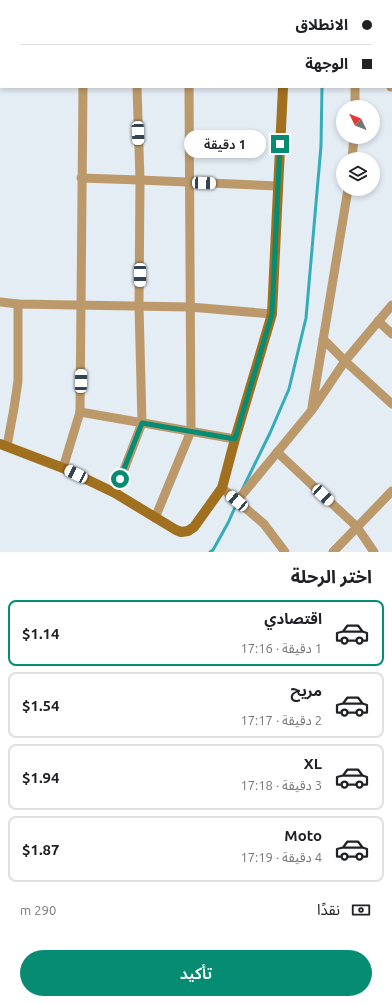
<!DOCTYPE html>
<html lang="ar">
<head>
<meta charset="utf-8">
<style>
  :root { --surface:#fff; --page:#f2f2f2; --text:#202124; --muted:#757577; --line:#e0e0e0; --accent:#068c73 }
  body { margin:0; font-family:Ubuntu,"Noto Sans Arabic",sans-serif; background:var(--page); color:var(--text); direction:rtl; height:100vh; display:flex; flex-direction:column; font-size:15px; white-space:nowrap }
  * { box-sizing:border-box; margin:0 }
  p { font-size:13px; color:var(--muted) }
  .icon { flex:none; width:22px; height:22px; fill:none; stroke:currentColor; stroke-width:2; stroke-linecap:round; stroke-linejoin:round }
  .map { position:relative; height:552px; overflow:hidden; direction:ltr }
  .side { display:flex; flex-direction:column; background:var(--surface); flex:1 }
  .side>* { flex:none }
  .banner { position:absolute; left:0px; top:0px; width:392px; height:88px; box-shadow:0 2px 6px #0003; direction:rtl; display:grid; align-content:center; height:88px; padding:0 20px; background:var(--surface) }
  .needle { width:26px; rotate:313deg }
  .buttons { position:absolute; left:336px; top:100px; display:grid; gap:8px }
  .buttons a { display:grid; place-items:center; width:44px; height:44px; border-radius:50%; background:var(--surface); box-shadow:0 2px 6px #0003; font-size:20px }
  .end { position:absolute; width:18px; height:18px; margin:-9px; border:5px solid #068c73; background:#fff; box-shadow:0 0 0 2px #fff }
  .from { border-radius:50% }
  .bubble { position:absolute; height:28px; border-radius:14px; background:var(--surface); box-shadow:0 2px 6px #0003; font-size:13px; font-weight:600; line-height:28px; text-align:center; direction:rtl }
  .car { position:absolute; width:12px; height:24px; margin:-12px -6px; border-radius:5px; box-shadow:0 0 3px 1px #0007; background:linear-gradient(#fff 24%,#345 0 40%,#fff 0 76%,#345 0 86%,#fff 0) }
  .banner b { display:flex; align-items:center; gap:14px; height:38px; font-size:15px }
  .banner b+b { border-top:1px solid var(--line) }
  .banner i { width:10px; height:10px; background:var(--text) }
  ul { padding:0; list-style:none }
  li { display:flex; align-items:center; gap:12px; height:66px; margin:0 8px 6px; padding:0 12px; border:2px solid var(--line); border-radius:8px }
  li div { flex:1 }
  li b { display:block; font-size:15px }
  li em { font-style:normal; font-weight:600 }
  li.current { border-color:var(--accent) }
  li>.icon { width:36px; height:36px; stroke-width:1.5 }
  h2 { padding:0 20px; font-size:18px; line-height:48px }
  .pay { display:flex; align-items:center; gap:10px; height:44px; padding:0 20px; font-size:15px }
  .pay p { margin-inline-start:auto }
  .cta { display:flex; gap:8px; margin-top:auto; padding:8px 20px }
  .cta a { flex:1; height:46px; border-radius:24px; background:var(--accent); color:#fff; font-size:16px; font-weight:600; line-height:46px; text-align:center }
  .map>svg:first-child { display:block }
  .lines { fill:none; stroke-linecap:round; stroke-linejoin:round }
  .stream { stroke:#35acba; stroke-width:3 }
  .street { stroke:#bb996b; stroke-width:9 }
  .secondary { stroke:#a1701f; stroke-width:10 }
  .route { stroke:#068c73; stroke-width:5 }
</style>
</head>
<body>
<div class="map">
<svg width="392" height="552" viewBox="0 0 392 552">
  <rect width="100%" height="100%" fill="#e4ecf4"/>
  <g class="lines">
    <g class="stream">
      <path d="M319 0 320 1"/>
      <path d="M242 490 270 433 289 389 306 318 321 146 322 87"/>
      <path d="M210 552 213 550 228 523 237 503"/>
    </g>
    <g class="street">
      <path d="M83 0V1"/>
      <path d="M344 0V1"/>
      <path d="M387 0 389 1"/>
      <path d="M22 1V0"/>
      <path d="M137 1V0"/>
      <path d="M189 1V0"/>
      <path d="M0 46H1"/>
      <path d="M355 87V107"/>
      <path d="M391 87H392"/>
      <path d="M352 159 354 137"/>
      <path d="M81 178 140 180 278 186"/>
      <path d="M0 302 18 304 190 307 272 314"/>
      <path d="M378 321 392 334"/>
      <path d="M323 339 345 361 392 404"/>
      <path d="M312 407 348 189"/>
      <path d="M80 412 235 439"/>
      <path d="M7 446 14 408 18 381V304"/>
      <path d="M277 452 357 527 374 552"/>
      <path d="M63 468 80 412 83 87"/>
      <path d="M222 488 264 524 285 552"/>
      <path d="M115 493 142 423 139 306 140 180 137 87"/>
      <path d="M237 501 312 410 345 361 392 305"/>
      <path d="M155 518 191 431 189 87"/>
      <path d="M333 552 392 491"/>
    </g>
    <g class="secondary">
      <path d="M286 0V1"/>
      <path d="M0 444 63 468 115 493 176 530 181 532 188 531 194 527 222 488 235 439 272 314 283 87"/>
    </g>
  </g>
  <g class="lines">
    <path class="route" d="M120 479 142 423 235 439 272 314 280 144"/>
  </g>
</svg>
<div class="buttons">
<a><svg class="needle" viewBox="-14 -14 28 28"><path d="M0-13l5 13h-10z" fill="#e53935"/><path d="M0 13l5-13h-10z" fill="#757577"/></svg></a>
<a><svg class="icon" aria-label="layers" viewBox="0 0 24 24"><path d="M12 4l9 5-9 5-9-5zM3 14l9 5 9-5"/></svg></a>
</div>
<i class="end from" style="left:120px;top:479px"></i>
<i class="end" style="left:280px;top:144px"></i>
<div class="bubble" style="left:184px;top:130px;width:82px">1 دقيقة</div>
<i class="car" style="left:138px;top:133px;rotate:178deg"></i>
<i class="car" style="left:204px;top:183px;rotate:92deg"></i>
<i class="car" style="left:140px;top:275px;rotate:180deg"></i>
<i class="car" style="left:81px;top:381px;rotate:1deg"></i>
<i class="car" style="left:76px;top:474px;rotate:296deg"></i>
<i class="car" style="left:323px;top:495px;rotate:133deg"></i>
<i class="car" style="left:237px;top:501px;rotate:310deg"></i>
<div class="banner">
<b><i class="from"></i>الانطلاق</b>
<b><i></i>الوجهة</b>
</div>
</div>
<section class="side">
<h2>اختر الرحلة</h2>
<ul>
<li class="current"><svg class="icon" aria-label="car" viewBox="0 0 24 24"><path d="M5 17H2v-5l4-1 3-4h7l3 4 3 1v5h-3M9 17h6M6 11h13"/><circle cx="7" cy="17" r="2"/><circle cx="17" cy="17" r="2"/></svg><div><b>اقتصادي</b><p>1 دقيقة · 17:16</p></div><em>$1.14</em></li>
<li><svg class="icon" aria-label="car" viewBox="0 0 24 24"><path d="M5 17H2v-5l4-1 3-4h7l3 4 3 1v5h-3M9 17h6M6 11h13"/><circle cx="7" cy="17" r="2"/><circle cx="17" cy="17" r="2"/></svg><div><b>مريح</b><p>2 دقيقة · 17:17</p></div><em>$1.54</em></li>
<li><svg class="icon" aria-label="car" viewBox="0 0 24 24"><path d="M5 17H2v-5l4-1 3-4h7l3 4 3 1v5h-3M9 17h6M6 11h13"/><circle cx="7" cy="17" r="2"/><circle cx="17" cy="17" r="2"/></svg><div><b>XL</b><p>3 دقيقة · 17:18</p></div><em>$1.94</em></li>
<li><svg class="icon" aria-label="car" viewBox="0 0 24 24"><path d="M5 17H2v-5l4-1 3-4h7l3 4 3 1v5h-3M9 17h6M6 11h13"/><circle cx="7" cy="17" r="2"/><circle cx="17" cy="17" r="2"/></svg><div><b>Moto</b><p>4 دقيقة · 17:19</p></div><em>$1.87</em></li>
</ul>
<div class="pay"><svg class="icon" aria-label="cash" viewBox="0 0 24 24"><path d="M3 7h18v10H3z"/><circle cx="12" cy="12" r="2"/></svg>نقدًا<p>290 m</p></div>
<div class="cta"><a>تأكيد</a></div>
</section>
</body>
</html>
